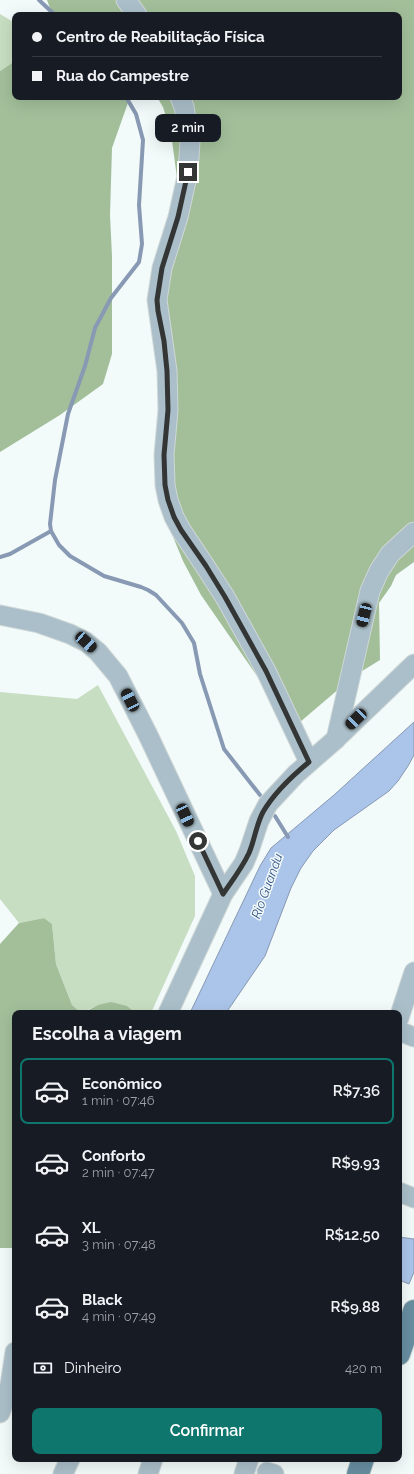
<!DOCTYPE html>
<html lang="pt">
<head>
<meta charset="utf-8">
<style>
  :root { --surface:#171b24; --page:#242831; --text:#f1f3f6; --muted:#9ea1a6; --line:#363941; --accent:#0f766e }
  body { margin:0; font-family:Raleway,sans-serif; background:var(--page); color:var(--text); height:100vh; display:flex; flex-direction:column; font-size:15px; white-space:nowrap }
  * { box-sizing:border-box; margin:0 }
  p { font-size:13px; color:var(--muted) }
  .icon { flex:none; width:22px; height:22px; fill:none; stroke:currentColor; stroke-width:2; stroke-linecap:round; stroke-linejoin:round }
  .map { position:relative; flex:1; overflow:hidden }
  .sheet { position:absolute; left:12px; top:1010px; width:390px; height:452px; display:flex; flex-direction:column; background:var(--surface); border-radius:8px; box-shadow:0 4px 16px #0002 }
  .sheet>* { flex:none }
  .guide { position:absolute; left:12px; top:12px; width:390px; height:88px; border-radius:8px; box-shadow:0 4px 16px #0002; display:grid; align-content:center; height:88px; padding:0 20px; background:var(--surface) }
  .end { position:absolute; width:18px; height:18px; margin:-9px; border:5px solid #343636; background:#fff; box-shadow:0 0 0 2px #fff }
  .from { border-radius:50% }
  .bubble { position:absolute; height:28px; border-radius:8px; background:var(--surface); box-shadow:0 4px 16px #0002; font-size:13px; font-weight:600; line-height:28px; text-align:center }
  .car { position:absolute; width:12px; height:24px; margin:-12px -6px; border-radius:5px; box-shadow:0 0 3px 1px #0007; background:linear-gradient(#222 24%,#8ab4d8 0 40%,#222 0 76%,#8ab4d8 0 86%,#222 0) }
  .guide b { display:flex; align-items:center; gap:14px; height:38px; font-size:15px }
  .guide b+b { border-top:1px solid var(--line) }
  .guide i { width:10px; height:10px; background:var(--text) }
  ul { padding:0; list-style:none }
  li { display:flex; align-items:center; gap:12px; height:66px; margin:0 8px 6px; padding:0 12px; border:2px solid transparent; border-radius:8px }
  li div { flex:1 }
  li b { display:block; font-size:15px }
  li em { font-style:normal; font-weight:600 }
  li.selected { border-color:var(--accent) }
  li>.icon { width:36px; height:36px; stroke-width:1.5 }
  h2 { padding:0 20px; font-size:18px; line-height:48px }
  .pay { display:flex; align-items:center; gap:10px; height:44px; padding:0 20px; font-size:15px }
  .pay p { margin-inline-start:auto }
  .action { display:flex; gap:8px; margin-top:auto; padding:8px 20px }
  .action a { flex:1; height:46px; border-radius:8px; background:var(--accent); color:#fff; font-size:16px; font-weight:600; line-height:46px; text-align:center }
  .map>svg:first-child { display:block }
  .green { fill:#c8dec2 }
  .forest { fill:#a2bf9a }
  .water { fill:#abc4e9; stroke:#8799b3 }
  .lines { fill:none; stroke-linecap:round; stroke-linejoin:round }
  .stream { stroke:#8799b3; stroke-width:4 }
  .minor-casing { stroke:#d0d7d7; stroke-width:21 }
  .major-casing { stroke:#d0d7d7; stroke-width:24 }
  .minor { stroke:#aabfc9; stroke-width:19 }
  .major { stroke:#678ea0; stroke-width:22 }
  .route { stroke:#343636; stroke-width:5 }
  .labels { text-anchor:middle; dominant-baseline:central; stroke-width:3; stroke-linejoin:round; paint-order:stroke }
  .water-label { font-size:13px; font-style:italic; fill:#335484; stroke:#f2fafa }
</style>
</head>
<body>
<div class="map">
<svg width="414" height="1474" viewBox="0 0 414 1474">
  <rect width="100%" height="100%" fill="#f2fafa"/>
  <g class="green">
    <path d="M0 14 15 23V61L0 71Z"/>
    <path d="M98 685 176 831 195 876V916L151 1013 135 1012 127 1006 98 1005 81 1013 72 1005 56 964 52 924 44 918 19 923 0 899V692L77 699Z"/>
  </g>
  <g class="forest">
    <path d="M47 0H414V562L396 575 391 586 379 603 380 660 354 676 293 728 201 595 183 561 169 527 165 252 177 178 171 133 163 107 157 97H399V15H48L50 8Z"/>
    <path d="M15 61V97H130L112 148 110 215 112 256V354L103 384 60 415 0 452V71Z"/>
    <path d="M44 918 52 924 56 964 72 1005 81 1013H15V1248H0V944L19 923Z"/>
    <path d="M111 1002 127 1006 135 1012 139 1013H83L98 1005Z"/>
  </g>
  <g class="water">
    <path d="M414 722V755L408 766 398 781 389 791 334 830 313 851 301 868 291 888 265 956 226 1013H190L260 866 271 848 334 795Z"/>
    <path d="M399 1237 414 1239V1272L409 1284 399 1280Z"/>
  </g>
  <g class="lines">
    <g class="stream">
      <path d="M39 0 55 15"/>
      <path d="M126 97 136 114 143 140 139 205 142 244 139 262 111 298 95 328 85 366 68 414 55 480 50 524 51 531 59 545 70 556 104 576 141 587 148 590 156 595 182 623 194 643 200 674 224 749 260 795"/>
      <path d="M0 557 10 554 51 531"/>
      <path d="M275 816 288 837"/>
    </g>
    <defs>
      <g id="minor">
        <path d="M126 0 137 15"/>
        <path d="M180 97 184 107 190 142 188 172 178 217 162 268 157 300 167 371 168 410 164 455 165 485 168 500 174 517 181 530 205 566 225 597 266 671 309 762"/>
        <path d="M0 615 39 623 70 634 86 642 98 652 118 676 148 735 223 894"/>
        <path d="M336 739 370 591 379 571 390 554 414 532"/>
        <path d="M168 1013 223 894 244 863 249 851 259 821 268 804 296 774 336 739 414 664"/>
        <path d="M399 1018 414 972"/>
        <path d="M399 1031 414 1037"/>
        <path d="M399 1192 414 1198"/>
        <path d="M0 1413 10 1385 15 1352"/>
        <path d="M267 1472 274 1474"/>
        <path d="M63 1474 70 1459"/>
        <path d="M148 1474 153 1459"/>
        <path d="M244 1474 249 1459"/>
      </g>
      <g id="major">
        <path d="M399 1354 414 1311"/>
        <path d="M358 1474 363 1459"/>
      </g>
    </defs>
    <use href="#minor" class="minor-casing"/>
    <use href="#major" class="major-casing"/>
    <use href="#minor" class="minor"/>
    <use href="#major" class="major"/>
  </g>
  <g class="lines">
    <path class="route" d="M188 172 178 217 162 268 157 300 158 311 164 341 167 371 168 410 164 455 165 485 168 500 174 517 181 530 206 566 225 597 266 671 309 762C292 776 274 793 263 812 256 825 255 839 249 853 242 868 232 881 223 894L198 841"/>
  </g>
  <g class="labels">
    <g class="water-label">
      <text transform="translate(267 886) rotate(-70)">Rio Guandu</text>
    </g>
  </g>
</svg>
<i class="end from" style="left:198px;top:841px"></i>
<i class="end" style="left:188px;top:172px"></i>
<div class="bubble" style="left:155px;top:114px;width:66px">2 min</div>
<i class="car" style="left:364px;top:615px;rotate:194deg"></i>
<i class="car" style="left:86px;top:642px;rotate:132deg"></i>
<i class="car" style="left:130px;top:700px;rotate:333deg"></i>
<i class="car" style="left:356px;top:719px;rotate:226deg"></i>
<i class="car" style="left:185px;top:815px;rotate:155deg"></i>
<div class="guide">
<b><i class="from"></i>Centro de Reabilitação Física</b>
<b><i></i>Rua do Campestre</b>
</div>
<section class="sheet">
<h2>Escolha a viagem</h2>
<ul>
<li class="selected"><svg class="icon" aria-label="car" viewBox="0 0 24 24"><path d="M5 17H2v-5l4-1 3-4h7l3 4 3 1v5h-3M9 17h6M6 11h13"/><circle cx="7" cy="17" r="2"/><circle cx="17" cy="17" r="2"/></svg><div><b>Econômico</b><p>1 min · 07:46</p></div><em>R$7.36</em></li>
<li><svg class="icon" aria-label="car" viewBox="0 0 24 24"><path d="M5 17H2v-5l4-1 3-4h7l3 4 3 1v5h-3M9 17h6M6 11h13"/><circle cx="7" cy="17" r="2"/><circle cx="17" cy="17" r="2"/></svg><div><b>Conforto</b><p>2 min · 07:47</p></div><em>R$9.93</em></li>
<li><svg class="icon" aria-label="car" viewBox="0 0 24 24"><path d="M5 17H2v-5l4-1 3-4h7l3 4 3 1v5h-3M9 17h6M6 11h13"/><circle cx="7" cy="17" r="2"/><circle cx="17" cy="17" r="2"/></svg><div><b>XL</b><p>3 min · 07:48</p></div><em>R$12.50</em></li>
<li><svg class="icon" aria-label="car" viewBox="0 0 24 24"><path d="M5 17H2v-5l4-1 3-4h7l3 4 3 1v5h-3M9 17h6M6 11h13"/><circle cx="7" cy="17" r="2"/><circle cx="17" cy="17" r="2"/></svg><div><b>Black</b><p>4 min · 07:49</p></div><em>R$9.88</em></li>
</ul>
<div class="pay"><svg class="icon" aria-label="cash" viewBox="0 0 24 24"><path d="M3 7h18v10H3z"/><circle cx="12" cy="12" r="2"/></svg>Dinheiro<p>420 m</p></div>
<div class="action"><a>Confirmar</a></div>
</section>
</div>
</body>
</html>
